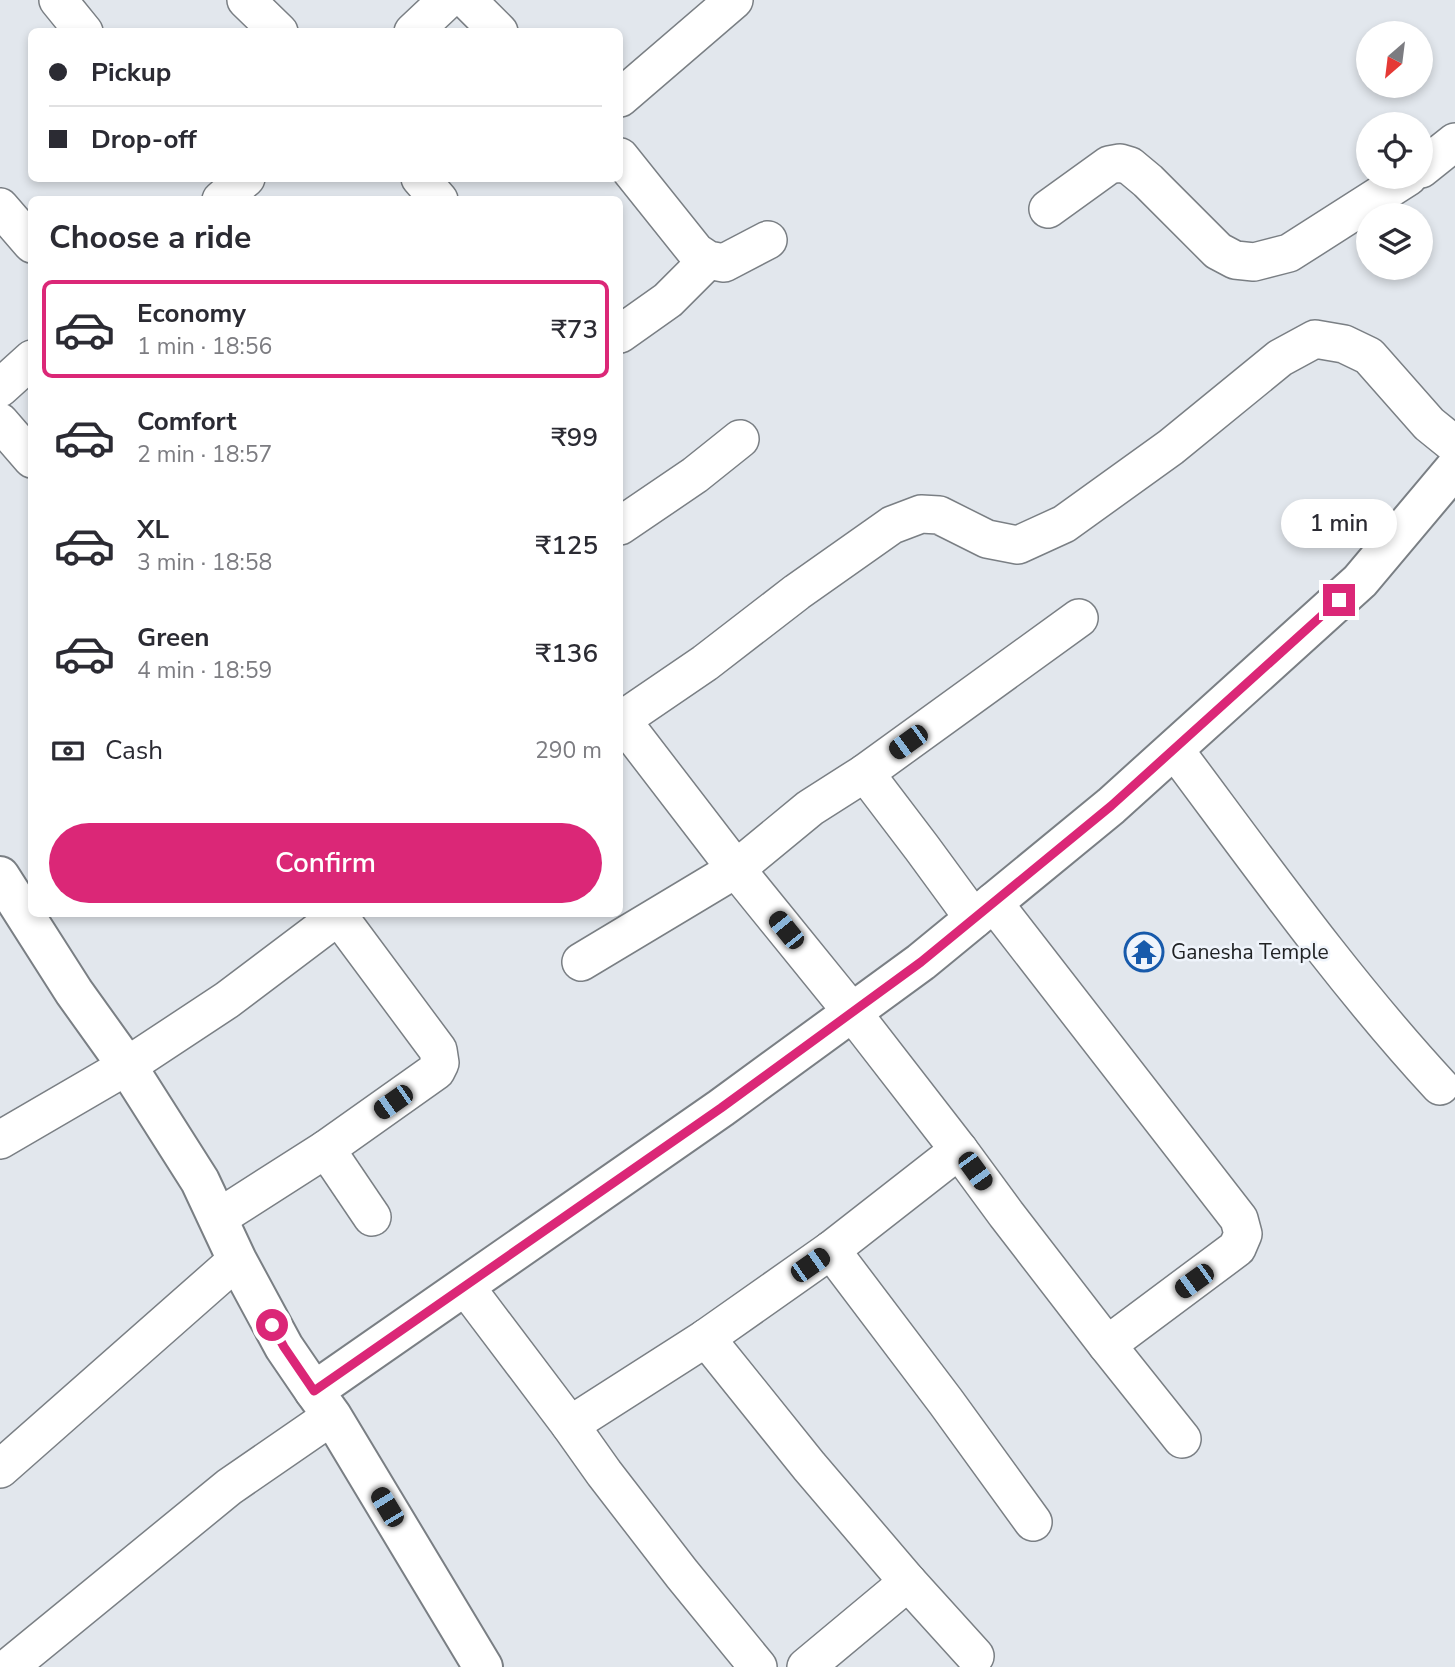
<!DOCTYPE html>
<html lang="en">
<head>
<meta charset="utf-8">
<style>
  :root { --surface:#fff; --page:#f7f7f7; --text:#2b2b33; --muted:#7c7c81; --line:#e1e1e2; --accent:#db2777 }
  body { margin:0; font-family:"Nunito Sans",sans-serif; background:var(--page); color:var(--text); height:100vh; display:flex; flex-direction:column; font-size:26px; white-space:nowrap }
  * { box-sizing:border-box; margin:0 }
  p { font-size:23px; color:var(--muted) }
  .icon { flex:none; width:38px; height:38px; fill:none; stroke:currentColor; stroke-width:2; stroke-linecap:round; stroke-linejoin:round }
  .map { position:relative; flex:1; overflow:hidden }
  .panel { position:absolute; left:28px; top:196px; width:595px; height:721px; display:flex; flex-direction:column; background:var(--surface); border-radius:10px; box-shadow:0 4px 10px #0003 }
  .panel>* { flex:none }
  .hud { position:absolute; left:28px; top:28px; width:595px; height:154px; border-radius:10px; box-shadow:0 4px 10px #0003; display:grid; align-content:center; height:154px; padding:0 21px; background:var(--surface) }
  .needle { width:46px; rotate:208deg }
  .tools { position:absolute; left:1356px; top:21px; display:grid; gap:14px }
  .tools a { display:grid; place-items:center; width:77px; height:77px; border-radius:50%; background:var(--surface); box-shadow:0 4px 10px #0003; font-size:35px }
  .end { position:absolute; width:32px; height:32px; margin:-16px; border:9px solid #db2777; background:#fff; box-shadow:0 0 0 4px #fff }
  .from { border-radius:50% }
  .bubble { position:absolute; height:49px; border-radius:24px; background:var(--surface); box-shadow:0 4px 10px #0003; font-size:23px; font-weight:600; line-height:49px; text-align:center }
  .car { position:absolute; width:21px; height:42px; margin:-21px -10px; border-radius:9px; box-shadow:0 0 5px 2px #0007; background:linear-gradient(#222 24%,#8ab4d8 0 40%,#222 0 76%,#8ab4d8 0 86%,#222 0) }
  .hud b { display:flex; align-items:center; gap:24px; height:66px; font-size:26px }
  .hud b+b { border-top:2px solid var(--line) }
  .hud i { width:18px; height:18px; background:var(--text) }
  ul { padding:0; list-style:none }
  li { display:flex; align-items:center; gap:21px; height:98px; margin:0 14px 10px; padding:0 7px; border:4px solid transparent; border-radius:10px }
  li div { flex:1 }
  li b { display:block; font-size:26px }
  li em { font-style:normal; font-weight:600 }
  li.selected { border-color:var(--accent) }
  li>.icon { width:63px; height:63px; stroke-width:1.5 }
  h2 { padding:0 21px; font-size:32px; line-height:84px }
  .pay { display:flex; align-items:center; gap:18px; height:77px; padding:0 21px; font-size:26px }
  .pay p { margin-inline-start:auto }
  .button { display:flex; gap:14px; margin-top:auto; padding:14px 21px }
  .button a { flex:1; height:80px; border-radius:42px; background:var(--accent); color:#fff; font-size:28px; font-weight:600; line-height:80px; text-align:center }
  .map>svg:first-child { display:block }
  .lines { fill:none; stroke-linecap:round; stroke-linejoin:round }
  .minor-casing { stroke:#7a7f84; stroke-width:40 }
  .tertiary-casing { stroke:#7a7f84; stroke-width:42 }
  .minor { stroke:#fff; stroke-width:37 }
  .tertiary { stroke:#fff; stroke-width:38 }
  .route { stroke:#db2777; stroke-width:9 }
  .labels { text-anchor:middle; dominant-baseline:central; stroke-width:5; stroke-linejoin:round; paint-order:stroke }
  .poi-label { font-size:21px; fill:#202224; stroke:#eff4fb; text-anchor:start }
</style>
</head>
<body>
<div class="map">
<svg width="1455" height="1667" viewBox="0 0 1455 1667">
  <rect width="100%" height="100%" fill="#e2e7ed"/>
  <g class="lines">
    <defs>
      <g id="minor">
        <path d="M58 0 84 32"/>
        <path d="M246 0 279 32"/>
        <path d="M467 0 499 32"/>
        <path d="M413 32 447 0"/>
        <path d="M620 98 734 0"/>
        <path d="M620 157 696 252 708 260 724 263 768 240"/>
        <path d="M1421 169 1455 142"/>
        <path d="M420 178 439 200"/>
        <path d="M221 200 246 178"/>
        <path d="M0 207 32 244"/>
        <path d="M1048 209 1109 165 1120 163 1130 166 1148 181 1218 251 1235 260 1254 262 1289 253 1408 177"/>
        <path d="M620 334 668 300 708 260"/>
        <path d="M0 388 32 359"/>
        <path d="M0 422 32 459"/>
        <path d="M620 526 695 475 740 439"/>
        <path d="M620 718 736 869 852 1012 959 1150 1006 1214 1107 1345 1182 1439"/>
        <path d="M620 721 705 663 797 592 892 525 921 514 939 515 987 539 1018 545 1064 524 1171 447 1280 358 1315 339 1344 344 1369 356 1429 424 1455 445"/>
        <path d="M1174 749C1260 864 1343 981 1440 1086"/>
        <path d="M865 773 1079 618"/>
        <path d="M993 902 1239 1219 1243 1234 1237 1248 1107 1345"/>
        <path d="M581 962 736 869 810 808 865 773 922 848 974 919"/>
        <path d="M0 1140 127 1066 227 1000 341 914"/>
        <path d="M326 1149 372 1217"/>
        <path d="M218 1218 326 1149 436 1071 440 1063 438 1050 337 914"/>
        <path d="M831 1250 946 1402 1033 1522"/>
        <path d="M465 1286 570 1425 604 1473 682 1574 758 1667"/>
        <path d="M706 1338 809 1466 908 1582 806 1667"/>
        <path d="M570 1425 706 1338 831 1250 959 1150"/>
        <path d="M0 1469 237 1260"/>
        <path d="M908 1582 975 1656"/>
        <path d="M9 1667 229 1487 332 1416"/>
      </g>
      <g id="tertiary">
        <path d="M0 876 74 992 127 1066 200 1181 237 1260 284 1347 314 1391"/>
        <path d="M483 1667 332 1416 314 1391 721 1108 921 962 1111 806 1360 581 1455 468"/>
      </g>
    </defs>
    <use href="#minor" class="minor-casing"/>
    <use href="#tertiary" class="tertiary-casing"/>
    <use href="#minor" class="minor"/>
    <use href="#tertiary" class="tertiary"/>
  </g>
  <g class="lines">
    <path class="route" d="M272 1325 284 1347 314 1391 721 1108 921 962 1111 806 1339 600"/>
  </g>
  <defs>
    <symbol id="temple-ring" viewBox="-11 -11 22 22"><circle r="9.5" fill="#eff4fb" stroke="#175aab" stroke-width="1.5"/><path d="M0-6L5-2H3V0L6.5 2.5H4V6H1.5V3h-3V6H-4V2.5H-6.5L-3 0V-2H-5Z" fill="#175aab"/></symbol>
  </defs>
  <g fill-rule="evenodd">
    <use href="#temple-ring" x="1122" y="930" width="44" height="44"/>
  </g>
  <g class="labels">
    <g class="poi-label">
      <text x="1171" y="952">Ganesha Temple</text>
    </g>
  </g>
</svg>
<div class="tools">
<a><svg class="needle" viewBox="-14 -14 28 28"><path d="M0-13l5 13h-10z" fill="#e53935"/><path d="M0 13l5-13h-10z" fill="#7c7c81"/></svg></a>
<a><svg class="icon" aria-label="locate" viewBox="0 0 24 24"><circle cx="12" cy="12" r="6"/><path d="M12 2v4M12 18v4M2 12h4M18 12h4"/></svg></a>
<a><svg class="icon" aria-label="layers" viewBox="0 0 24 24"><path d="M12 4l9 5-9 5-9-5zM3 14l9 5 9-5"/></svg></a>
</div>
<i class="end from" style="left:272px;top:1325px"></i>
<i class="end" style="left:1339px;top:600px"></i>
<div class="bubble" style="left:1281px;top:499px;width:116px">1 min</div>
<i class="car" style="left:908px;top:742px;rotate:234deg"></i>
<i class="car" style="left:786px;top:930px;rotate:321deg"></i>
<i class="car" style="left:393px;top:1102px;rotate:235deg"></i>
<i class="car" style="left:975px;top:1171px;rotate:144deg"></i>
<i class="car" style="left:810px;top:1265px;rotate:55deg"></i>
<i class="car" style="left:1194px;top:1281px;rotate:234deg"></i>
<i class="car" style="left:387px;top:1507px;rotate:329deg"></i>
<div class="hud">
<b><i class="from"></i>Pickup</b>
<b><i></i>Drop-off</b>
</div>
<section class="panel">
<h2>Choose a ride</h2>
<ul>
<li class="selected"><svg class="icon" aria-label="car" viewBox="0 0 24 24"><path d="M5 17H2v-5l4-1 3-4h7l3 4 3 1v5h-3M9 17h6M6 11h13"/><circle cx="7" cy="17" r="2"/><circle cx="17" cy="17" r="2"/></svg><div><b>Economy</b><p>1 min · 18:56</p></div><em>₹73</em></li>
<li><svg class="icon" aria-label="car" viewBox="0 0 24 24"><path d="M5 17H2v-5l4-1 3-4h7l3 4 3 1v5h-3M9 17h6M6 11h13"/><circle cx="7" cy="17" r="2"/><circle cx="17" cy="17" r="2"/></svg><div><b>Comfort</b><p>2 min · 18:57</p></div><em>₹99</em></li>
<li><svg class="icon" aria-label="car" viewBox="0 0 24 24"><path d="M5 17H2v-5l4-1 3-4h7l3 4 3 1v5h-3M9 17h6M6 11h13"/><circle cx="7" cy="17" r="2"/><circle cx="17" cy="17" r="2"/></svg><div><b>XL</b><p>3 min · 18:58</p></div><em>₹125</em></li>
<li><svg class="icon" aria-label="car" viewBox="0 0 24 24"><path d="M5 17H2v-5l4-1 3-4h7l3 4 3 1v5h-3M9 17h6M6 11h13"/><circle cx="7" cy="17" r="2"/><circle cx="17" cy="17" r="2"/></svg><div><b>Green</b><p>4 min · 18:59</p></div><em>₹136</em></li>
</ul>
<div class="pay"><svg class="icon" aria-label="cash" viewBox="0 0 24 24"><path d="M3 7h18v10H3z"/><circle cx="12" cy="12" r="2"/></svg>Cash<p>290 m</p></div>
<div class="button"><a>Confirm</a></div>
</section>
</div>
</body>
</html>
